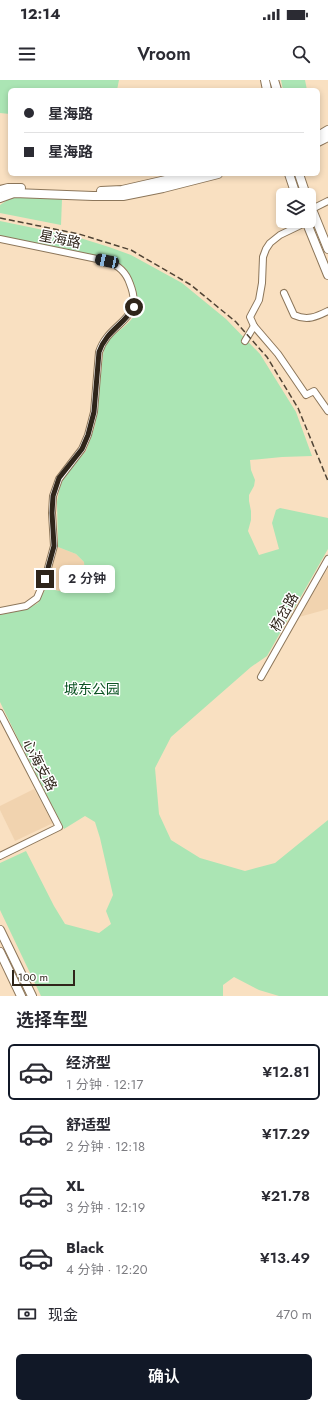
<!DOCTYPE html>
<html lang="zh">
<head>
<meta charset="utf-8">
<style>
  :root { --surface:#fff; --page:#f7f7f7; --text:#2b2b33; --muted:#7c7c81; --line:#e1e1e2; --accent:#111827 }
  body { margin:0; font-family:Jost,"Noto Sans SC",sans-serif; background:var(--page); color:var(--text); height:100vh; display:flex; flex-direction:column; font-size:15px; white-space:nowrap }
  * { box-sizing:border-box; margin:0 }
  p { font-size:13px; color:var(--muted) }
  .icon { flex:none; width:22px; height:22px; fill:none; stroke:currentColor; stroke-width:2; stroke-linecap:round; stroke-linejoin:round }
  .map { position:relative; height:916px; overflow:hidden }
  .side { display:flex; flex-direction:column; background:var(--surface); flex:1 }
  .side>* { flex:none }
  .top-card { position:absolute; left:8px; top:8px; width:312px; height:88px; border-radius:6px; box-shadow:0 2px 6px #0003; display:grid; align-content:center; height:88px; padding:0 16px; background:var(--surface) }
  .fabs { position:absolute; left:276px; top:108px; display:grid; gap:8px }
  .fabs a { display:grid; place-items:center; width:40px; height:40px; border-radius:6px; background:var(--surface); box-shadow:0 2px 6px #0003; font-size:20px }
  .scale { position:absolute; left:12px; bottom:10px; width:63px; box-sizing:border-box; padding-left:4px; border:2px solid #2f251a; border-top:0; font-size:11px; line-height:14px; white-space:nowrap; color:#2f251a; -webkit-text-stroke:3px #fff; paint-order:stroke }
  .end { position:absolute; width:18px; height:18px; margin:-9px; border:5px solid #2f251a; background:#fff; box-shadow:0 0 0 2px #fff }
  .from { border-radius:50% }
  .bubble { position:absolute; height:28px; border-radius:6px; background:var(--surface); box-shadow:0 2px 6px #0003; font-size:13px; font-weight:600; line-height:28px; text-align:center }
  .car { position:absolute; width:12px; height:24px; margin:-12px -6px; border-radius:5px; box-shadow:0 0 3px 1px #0007; background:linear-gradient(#222 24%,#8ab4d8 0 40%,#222 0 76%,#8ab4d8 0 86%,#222 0) }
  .top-card b { display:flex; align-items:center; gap:14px; height:38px; font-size:15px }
  .top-card b+b { border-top:1px solid var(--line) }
  .top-card i { width:10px; height:10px; background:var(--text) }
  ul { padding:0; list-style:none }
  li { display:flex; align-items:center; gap:12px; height:56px; margin:0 8px 6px; padding:0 8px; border:2px solid transparent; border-radius:6px }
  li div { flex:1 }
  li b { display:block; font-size:15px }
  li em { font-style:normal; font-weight:600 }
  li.active { border-color:var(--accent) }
  li>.icon { width:36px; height:36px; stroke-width:1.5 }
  h2 { padding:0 16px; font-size:18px; line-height:48px }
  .pay { display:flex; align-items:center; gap:10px; height:44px; padding:0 16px; font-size:15px }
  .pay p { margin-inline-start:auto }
  .action { display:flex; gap:8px; margin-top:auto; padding:8px 16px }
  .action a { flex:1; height:46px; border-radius:6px; background:var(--accent); color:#fff; font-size:16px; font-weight:600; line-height:46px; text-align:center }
  .status { display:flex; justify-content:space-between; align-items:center; height:28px; padding:0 20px; background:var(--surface); direction:ltr }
  .status svg { height:11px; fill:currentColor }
  header { display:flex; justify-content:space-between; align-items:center; height:52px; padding:0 16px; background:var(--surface); font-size:18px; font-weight:600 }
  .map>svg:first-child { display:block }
  .built { fill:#f1d3af }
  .green { fill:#abe5b4 }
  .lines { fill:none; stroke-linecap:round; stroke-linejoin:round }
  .minor-casing { stroke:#8c765a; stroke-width:8 }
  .major-casing { stroke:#8c765a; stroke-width:10 }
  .minor { stroke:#fff; stroke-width:6 }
  .major { stroke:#fff; stroke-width:8 }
  .rail { stroke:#504435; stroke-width:1.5; stroke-dasharray:6 3; stroke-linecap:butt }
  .route { stroke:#2f251a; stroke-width:5 }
  .labels { text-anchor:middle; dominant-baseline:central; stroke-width:3; stroke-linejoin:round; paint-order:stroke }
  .street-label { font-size:14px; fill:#2f251a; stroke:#fff }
  .park-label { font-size:14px; fill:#0b5323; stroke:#fff }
</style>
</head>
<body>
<div class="status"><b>12:14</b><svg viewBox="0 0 49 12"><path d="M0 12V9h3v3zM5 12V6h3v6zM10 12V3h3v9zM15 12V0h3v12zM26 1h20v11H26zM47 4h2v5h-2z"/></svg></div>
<header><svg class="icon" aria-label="menu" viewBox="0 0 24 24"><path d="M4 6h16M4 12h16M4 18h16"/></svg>Vroom<svg class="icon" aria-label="search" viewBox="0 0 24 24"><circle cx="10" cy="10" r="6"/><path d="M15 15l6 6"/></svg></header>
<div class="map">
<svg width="328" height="916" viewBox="0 0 328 916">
  <rect width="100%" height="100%" fill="#f9e0c1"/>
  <g class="built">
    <path d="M58 467 76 474 84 482 85 496 81 508 76 511 69 513 46 508Z"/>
    <path d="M328 488V529L299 537Z"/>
    <path d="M34 709 53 743 15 761 0 730V726Z"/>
  </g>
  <g class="green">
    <path d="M0 0H119L117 10H10V34L0 33Z"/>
    <path d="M281 0H305L307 10H283Z"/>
    <path d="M15 117 62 119 61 145 0 133V125L9 119Z"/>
    <path d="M0 141 77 157 109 167 131 175 182 203 226 239 260 274 296 332 312 376 282 377 250 380 251 390 255 400 254 406 249 415V421L251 431V440L248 451 259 475 279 469 272 443 276 430 280 428 328 438V469L267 576 251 587 171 657 155 688 159 734 171 760 200 778 245 791 275 783 328 740V916H279L259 910 234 897 223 905V916H41L0 830V783L26 771 54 826 65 844 99 853 111 844 106 831 113 815 100 758 95 742 85 736 64 749 20 663 0 622V535L27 529 38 523 46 508C74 515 87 516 84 482L76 474 58 467 57 422 59 411 63 398 86 371 95 346 104 267C111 254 126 248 134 236 142 224 134 195 123 186 117 182 110 180 103 178L0 158Z"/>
  </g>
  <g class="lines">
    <defs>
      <g id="minor">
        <path d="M312 129 328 121"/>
        <path d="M307 142 280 155 270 163 266 169 263 177 262 203 259 220 250 237 254 246 278 274 306 315 314 311 328 331"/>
        <path d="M0 159 107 181C119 186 126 192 130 204 145 241 109 241 99 272L94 332 88 355 82 369 59 399 53 416 52 433 54 466 45 499 37 518 26 526 0 531"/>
        <path d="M284 213 294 235C307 241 316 237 328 231"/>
        <path d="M245 261 254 246"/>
        <path d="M261 597 328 479"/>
        <path d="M0 633 59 747 0 776"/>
      </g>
      <g id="major">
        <path d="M265 0 267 10"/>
        <path d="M274 0 277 10"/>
        <path d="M318 56 328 50"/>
        <path d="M318 62 328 57"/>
        <path d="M289 94 296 115"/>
        <path d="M299 94 306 115"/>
        <path d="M0 110 8 108H21"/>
        <path d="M101 111 122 110 192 94"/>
        <path d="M0 118 14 113 93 116H123L163 108 218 94"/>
        <path d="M309 122 328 169"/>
        <path d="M306 141 328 195"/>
        <path d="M0 850 32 916"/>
        <path d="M0 872 21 916"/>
      </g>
    </defs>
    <use href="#minor" class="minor-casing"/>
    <use href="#major" class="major-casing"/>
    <use href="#minor" class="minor"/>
    <use href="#major" class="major"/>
    <path class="rail" d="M0 138 79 154 131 170 191 205 236 242 267 277 298 328 328 401"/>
  </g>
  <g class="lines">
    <path class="route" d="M45 499 54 466 52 433 53 416 59 398 82 369 88 355 94 332 99 272C106 251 124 245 134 227"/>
  </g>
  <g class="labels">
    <g class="street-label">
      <text transform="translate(60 159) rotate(11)">星海路</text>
      <text transform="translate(284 532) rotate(-61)">杨岔路</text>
      <text transform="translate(40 685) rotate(62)">心海支路</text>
    </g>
    <g class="park-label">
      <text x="92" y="609">城东公园</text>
    </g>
  </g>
</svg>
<div class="fabs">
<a><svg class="icon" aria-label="layers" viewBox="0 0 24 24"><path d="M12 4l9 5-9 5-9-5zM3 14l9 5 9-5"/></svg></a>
</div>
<div class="scale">100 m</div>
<i class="end from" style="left:134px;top:227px"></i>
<i class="end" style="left:45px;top:499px"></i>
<div class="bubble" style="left:59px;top:485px;width:56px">2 分钟</div>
<i class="car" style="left:107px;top:181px;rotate:282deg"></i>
<div class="top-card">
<b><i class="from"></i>星海路</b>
<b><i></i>星海路</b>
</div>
</div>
<section class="side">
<h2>选择车型</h2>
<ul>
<li class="active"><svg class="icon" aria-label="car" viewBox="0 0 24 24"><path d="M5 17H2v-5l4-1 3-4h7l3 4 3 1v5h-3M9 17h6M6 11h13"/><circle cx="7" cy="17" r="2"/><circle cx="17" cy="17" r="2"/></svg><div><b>经济型</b><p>1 分钟 · 12:17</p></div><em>¥12.81</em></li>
<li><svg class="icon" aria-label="car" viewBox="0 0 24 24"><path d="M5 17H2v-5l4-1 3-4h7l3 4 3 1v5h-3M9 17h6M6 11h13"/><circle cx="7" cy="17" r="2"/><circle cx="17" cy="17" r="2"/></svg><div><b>舒适型</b><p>2 分钟 · 12:18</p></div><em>¥17.29</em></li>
<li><svg class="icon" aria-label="car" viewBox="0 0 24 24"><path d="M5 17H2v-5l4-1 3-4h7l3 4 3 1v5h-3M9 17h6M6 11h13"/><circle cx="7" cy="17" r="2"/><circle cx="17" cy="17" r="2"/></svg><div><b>XL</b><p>3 分钟 · 12:19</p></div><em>¥21.78</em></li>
<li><svg class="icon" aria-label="car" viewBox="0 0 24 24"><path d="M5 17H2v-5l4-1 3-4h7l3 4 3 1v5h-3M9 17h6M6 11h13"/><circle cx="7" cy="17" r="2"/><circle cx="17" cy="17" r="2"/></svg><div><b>Black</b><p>4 分钟 · 12:20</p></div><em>¥13.49</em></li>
</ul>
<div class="pay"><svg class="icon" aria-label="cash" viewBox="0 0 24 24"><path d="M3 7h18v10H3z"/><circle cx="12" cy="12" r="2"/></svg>现金<p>470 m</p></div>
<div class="action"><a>确认</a></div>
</section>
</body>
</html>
